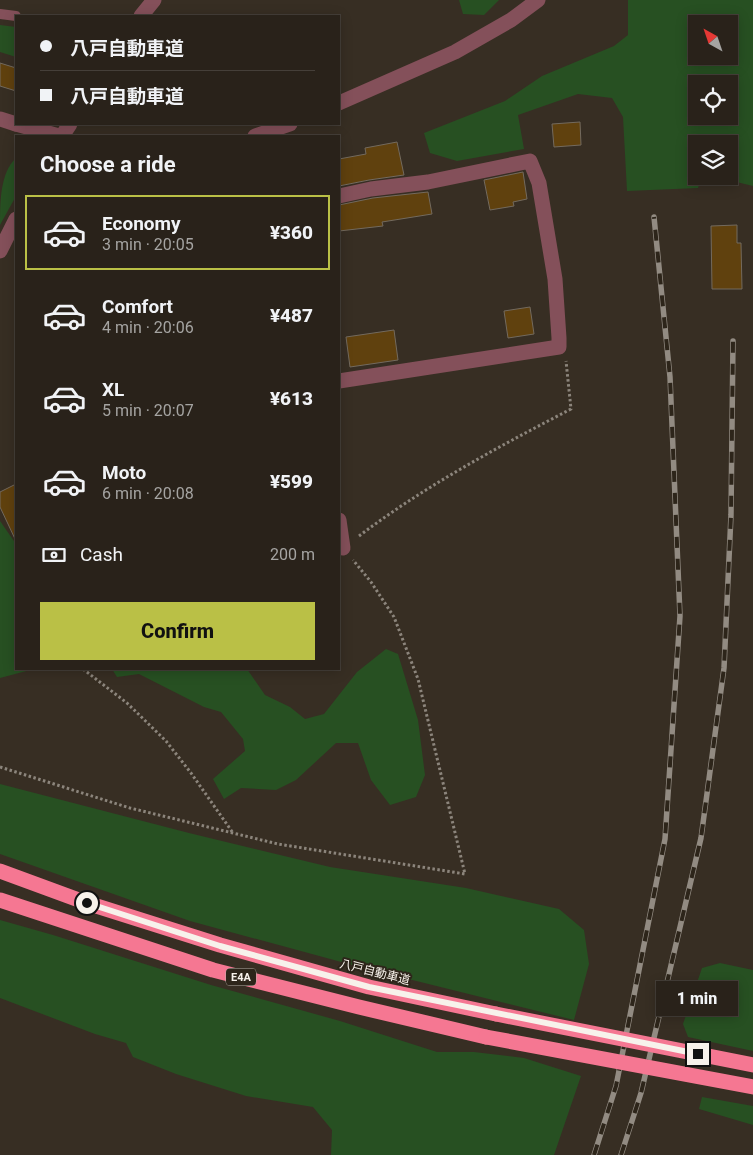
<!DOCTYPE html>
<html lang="en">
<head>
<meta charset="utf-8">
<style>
  :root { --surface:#29221a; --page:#352f27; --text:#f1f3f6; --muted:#a5a4a2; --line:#453f39; --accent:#bac046 }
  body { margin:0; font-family:Roboto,"Noto Sans JP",sans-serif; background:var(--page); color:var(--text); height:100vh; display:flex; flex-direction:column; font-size:19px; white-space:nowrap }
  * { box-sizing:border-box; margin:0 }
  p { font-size:16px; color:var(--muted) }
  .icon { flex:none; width:28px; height:28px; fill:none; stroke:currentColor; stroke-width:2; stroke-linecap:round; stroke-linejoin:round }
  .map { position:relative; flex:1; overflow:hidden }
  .panel { position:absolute; left:15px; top:135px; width:325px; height:535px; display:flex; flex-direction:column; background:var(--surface); border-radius:0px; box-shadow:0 2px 12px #0003,0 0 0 1px var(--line) }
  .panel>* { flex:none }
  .top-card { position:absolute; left:15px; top:15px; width:325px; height:110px; border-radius:0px; box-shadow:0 2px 12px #0003,0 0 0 1px var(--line); display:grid; align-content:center; height:110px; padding:0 25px; background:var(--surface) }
  .needle { width:32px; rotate:320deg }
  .fabs { position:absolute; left:688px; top:15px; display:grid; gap:10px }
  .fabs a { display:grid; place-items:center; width:50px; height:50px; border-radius:0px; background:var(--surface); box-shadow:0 2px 12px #0003,0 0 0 1px var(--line); font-size:25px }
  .end { position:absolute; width:22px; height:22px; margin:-11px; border:6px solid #f7f2eb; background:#111; box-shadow:0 0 0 2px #111 }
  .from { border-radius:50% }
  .bubble { position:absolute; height:35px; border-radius:0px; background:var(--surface); box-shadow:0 2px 12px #0003,0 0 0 1px var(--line); font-size:16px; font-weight:800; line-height:35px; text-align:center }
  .top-card b { display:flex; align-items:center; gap:18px; height:48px; font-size:19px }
  .top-card b+b { border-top:1px solid var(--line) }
  .top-card i { width:12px; height:12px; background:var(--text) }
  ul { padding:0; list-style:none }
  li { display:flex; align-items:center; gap:15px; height:75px; margin:0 10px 8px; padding:0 15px; border:2px solid transparent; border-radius:0px }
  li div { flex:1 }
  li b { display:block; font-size:19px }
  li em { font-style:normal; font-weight:800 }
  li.current { border-color:var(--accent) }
  li>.icon { width:45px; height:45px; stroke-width:1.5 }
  h2 { padding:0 25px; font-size:22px; line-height:60px }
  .pay { display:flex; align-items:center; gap:12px; height:55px; padding:0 25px; font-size:19px }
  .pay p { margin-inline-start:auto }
  .button { display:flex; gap:10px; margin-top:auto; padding:10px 25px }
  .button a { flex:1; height:58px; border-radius:0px; background:var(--accent); color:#111; font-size:20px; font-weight:800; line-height:58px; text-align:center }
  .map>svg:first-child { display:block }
  .green { fill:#275022; fill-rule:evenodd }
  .building { fill:#60410e; stroke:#736a5e }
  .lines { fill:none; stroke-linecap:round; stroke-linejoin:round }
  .path { stroke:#8c857c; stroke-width:3; stroke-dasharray:2.5 2.5; stroke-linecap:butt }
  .service { stroke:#84505a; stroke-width:10 }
  .minor { stroke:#84505a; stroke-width:15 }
  .tertiary { stroke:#84505a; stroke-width:15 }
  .motorway { stroke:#f57792; stroke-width:15 }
  .rail-casing { stroke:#928b82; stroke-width:5.5 }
  .rail { stroke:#2d251a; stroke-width:4; stroke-dasharray:11; stroke-linecap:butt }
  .motorway-bridge { stroke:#f57792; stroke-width:15 }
  .route { stroke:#f7f2eb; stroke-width:6 }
  .labels { text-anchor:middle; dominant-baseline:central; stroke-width:4; stroke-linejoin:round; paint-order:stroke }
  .shield { fill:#2d251a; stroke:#bab4ac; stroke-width:1 }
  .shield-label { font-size:11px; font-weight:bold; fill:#f7f2eb }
  .street-label { font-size:12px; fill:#f7f2eb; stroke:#2d251a }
</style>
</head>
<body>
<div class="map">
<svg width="753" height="1155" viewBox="0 0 753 1155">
  <rect width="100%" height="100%" fill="#372e23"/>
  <g class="green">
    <path d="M459 0H499L484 15 463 14Z"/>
    <path d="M628 0H753V186L712 176H729V144H696V176H702L698 188 627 191 623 117 612 98 578 94 518 115 524 149 457 161 430 153 424 133 505 101 542 76 614 46 628 35ZM696 24H729V56H696ZM696 84H729V116H696Z"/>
    <path d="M0 25 16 27V57L0 52Z"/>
    <path d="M16 158V196L0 225C0 202 0 173 16 158Z"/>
    <path d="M0 521 16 544V669H34L0 678Z"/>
    <path d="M386 649 398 654 418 720 425 775 416 797 390 805 371 780 358 743H336L296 780 276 790 241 788 224 799 213 779 245 751 243 739 221 712 204 707 139 674 117 677 112 669H247L265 695 290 707 305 719 324 714 357 672Z"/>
    <path d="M0 784 189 833 330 867 466 888 559 909 584 930 589 964 574 1020 356 966 190 921 0 854Z"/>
    <path d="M0 920 53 935 211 985 340 1021 437 1052H474L524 1058 581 1076 554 1155H331L332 1130 313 1107 246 1096 176 1074 133 1057 126 1043 95 1034 0 998Z"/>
    <path d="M720 963 753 970V1051L688 1037 683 1024 702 968Z"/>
    <path d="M702 1097 753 1106V1125L699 1109Z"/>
  </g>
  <g class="building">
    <path d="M0 63 16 68V91L0 86Z"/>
    <path d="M580 122 581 145 554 147 552 124Z"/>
    <path d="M397 142 404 175 369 180 339 186V159L366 154 365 148Z"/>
    <path d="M523 172 527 199 513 202 514 206 490 210 484 180Z"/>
    <path d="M428 192 432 214 382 222 383 226 339 231V205L373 198Z"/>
    <path d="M737 225V243H741L742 289H712L711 226Z"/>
    <path d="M530 307 534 334 508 338 504 311Z"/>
    <path d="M394 330 398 360 350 367 346 337Z"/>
    <path d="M16 484V541L0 507V492Z"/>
  </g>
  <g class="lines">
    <g class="path">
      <path d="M359 536C425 486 498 447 571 409L566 361"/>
      <path d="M83 669 127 703 166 741 191 773 233 833"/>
      <path d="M0 767 130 808 278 844 465 874 418 679 394 617 371 582 353 560"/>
    </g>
    <path class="service" d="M0 14 16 16"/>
    <g class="minor">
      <path d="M141 16 154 0"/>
      <path d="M62 136 70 124"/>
      <path d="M339 196 371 189 428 182 530 161 539 183 555 279 559 338V347L339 381"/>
      <path d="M0 251 16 219"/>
      <path d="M339 520 343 548"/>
    </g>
    <g class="tertiary">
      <path d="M339 103 455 52 511 20 538 0"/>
      <path d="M0 119 16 124"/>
      <path d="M16 124 59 136"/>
      <path d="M255 136 290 124"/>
    </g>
    <g class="motorway">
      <path d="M0 871 87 903 220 945 369 987 496 1014"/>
      <path d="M0 900 213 970 359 1007 486 1037"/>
    </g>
    <defs>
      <g id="rail">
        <path d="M594 1155 616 1086 665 839 680 616 670 377 654 217"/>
        <path d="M621 1155 641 1093 701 838 724 668 731 515 733 341"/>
      </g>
    </defs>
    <use href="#rail" class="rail-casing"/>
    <use href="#rail" class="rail"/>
    <g class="motorway-bridge">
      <path d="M496 1014 753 1065"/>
      <path d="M486 1037 753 1087"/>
    </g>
  </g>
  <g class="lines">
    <path class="route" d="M87 903 220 946 369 987 698 1054"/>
  </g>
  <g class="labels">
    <rect class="shield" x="226" y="968.5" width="30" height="17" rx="4"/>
    <g class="shield-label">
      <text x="241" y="977">E4A</text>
    </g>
    <g class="street-label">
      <text transform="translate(375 972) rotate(14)">八戸自動車道</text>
    </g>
  </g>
</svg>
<div class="fabs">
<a><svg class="needle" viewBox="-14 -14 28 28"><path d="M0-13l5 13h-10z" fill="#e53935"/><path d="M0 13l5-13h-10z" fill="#a5a4a2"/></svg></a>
<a><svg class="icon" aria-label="locate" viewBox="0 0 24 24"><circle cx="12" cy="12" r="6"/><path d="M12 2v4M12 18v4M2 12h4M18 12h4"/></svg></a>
<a><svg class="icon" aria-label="layers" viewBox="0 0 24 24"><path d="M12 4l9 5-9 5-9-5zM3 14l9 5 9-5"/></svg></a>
</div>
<i class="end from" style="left:87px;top:903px"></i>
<i class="end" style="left:698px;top:1054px"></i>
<div class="bubble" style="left:656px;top:981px;width:82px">1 min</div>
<div class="top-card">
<b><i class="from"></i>八戸自動車道</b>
<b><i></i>八戸自動車道</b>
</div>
<section class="panel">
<h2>Choose a ride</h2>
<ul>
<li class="current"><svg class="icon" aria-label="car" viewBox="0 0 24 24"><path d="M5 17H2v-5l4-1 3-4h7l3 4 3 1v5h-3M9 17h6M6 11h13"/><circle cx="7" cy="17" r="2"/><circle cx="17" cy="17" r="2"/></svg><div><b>Economy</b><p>3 min · 20:05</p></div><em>¥360</em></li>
<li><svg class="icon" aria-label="car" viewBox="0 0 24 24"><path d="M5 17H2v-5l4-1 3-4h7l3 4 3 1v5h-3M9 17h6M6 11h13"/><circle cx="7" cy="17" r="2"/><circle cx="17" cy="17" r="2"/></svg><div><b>Comfort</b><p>4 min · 20:06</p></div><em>¥487</em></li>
<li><svg class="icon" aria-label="car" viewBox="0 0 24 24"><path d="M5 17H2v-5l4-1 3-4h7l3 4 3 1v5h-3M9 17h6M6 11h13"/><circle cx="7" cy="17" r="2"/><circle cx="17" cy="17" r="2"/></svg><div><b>XL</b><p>5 min · 20:07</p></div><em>¥613</em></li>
<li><svg class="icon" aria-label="car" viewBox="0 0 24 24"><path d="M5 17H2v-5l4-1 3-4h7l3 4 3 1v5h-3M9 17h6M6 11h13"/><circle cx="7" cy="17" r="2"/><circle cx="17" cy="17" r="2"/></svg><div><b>Moto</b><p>6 min · 20:08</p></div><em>¥599</em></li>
</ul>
<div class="pay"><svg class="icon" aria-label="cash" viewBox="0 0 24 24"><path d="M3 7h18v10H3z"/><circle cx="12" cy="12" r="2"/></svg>Cash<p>200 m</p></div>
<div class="button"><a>Confirm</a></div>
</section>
</div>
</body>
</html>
